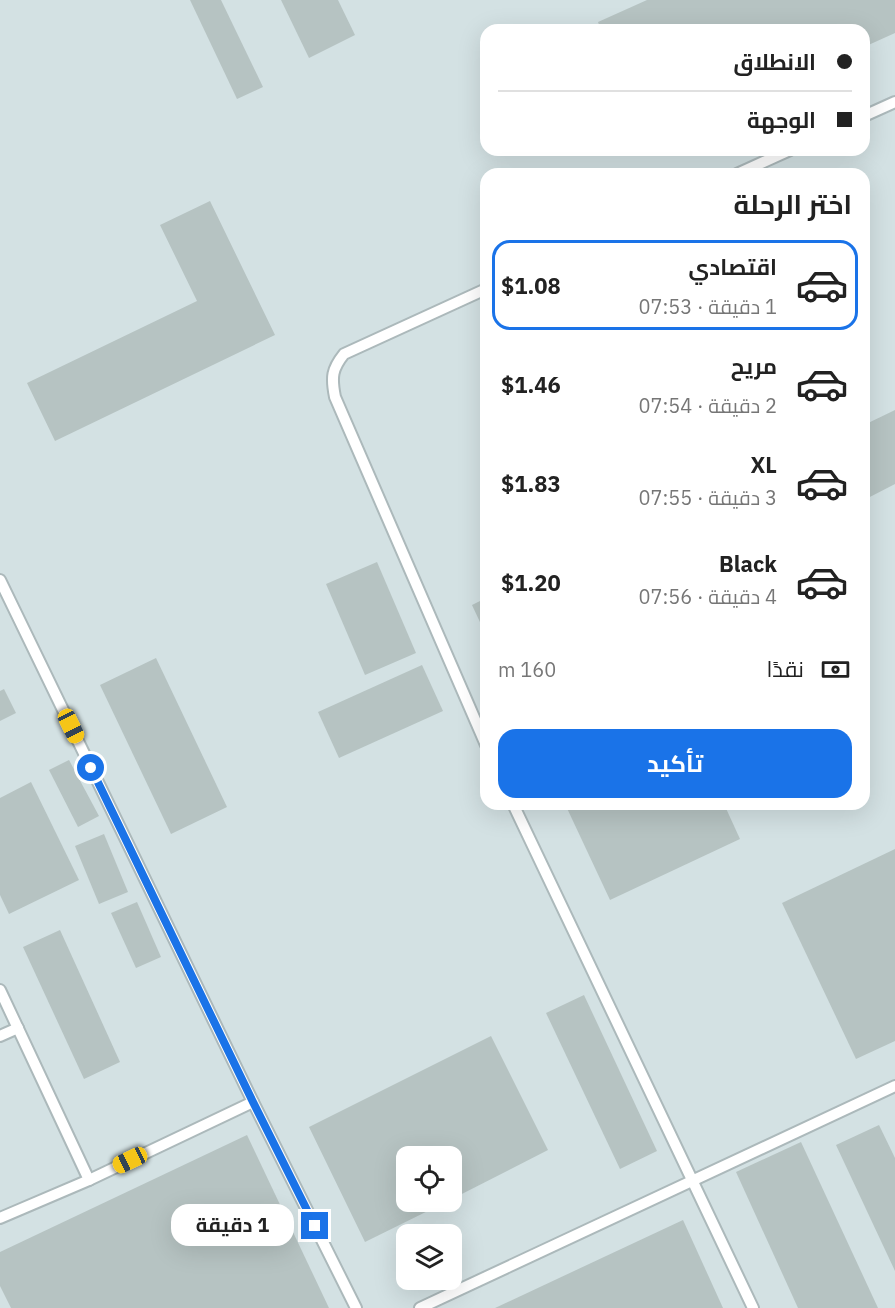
<!DOCTYPE html>
<html lang="ar">
<head>
<meta charset="utf-8">
<style>
  :root { --surface:#fff; --page:#f2f2f2; --text:#222; --muted:#767676; --line:#e0e0e0; --accent:#1a73e8 }
  body { margin:0; font-family:"IBM Plex Sans",Cairo,sans-serif; background:var(--page); color:var(--text); direction:rtl; height:100vh; display:flex; flex-direction:column; font-size:22px; white-space:nowrap }
  * { box-sizing:border-box; margin:0 }
  p { font-size:20px; color:var(--muted) }
  .icon { flex:none; width:33px; height:33px; fill:none; stroke:currentColor; stroke-width:2; stroke-linecap:round; stroke-linejoin:round }
  .map { position:relative; flex:1; overflow:hidden; direction:ltr }
  .drawer { position:absolute; left:480px; top:168px; width:390px; height:642px; display:flex; flex-direction:column; background:var(--surface); border-radius:18px; box-shadow:0 6px 24px #0002; direction:rtl }
  .drawer>* { flex:none }
  .hud { position:absolute; left:480px; top:24px; width:390px; height:132px; border-radius:18px; box-shadow:0 6px 24px #0002; direction:rtl; display:grid; align-content:center; height:132px; padding:0 18px; background:var(--surface) }
  .fabs { position:absolute; left:396px; top:1146px; display:grid; gap:12px }
  .fabs a { display:grid; place-items:center; width:66px; height:66px; border-radius:12px; background:var(--surface); box-shadow:0 6px 24px #0002; font-size:30px }
  .end { position:absolute; width:27px; height:27px; margin:-14px; border:8px solid #1a73e8; background:#fff; box-shadow:0 0 0 3px #fff }
  .from { border-radius:50% }
  .bubble { position:absolute; height:42px; border-radius:18px; background:var(--surface); box-shadow:0 6px 24px #0002; font-size:20px; font-weight:700; line-height:42px; text-align:center; direction:rtl }
  .car { position:absolute; width:18px; height:36px; margin:-18px -9px; border-radius:8px; box-shadow:0 0 4px 2px #0007; background:linear-gradient(#f5c518 24%,#345 0 40%,#f5c518 0 76%,#345 0 86%,#f5c518 0) }
  .hud b { display:flex; align-items:center; gap:21px; height:57px; font-size:22px }
  .hud b+b { border-top:2px solid var(--line) }
  .hud i { width:15px; height:15px; background:var(--text) }
  ul { padding:0; list-style:none }
  li { display:flex; align-items:center; gap:18px; height:90px; margin:0 12px 9px; padding:0 6px; border:3px solid transparent; border-radius:18px }
  li div { flex:1 }
  li b { display:block; font-size:22px }
  li em { font-style:normal; font-weight:700 }
  li.active { border-color:var(--accent) }
  li>.icon { width:54px; height:54px; stroke-width:1.5 }
  h2 { padding:0 18px; font-size:27px; line-height:72px }
  .pay { display:flex; align-items:center; gap:15px; height:66px; padding:0 18px; font-size:22px }
  .pay p { margin-inline-start:auto }
  .cta { display:flex; gap:12px; margin-top:auto; padding:12px 18px }
  .cta a { flex:1; height:69px; border-radius:18px; background:var(--accent); color:#fff; font-size:24px; font-weight:700; line-height:69px; text-align:center }
  .map>svg:first-child { display:block }
  .building { fill:#b6c3c2 }
  .lines { fill:none; stroke-linecap:round; stroke-linejoin:round }
  .lane-casing { stroke:#acb9bb; stroke-width:14 }
  .lane { stroke:#fff; stroke-width:10 }
  .route { stroke:#1a73e8; stroke-width:8 }
</style>
</head>
<body>
<div class="map">
<svg width="895" height="1308" viewBox="0 0 895 1308">
  <rect width="100%" height="100%" fill="#d3e1e3"/>
  <g class="building">
    <path d="M190 0H221L263 87 237 99Z"/>
    <path d="M281 0H338L355 35 309 58Z"/>
    <path d="M647 0H895V33L864 47V30H601L598 22Z"/>
    <path d="M210 201 275 335 55 441 27 383 197 301 160 225Z"/>
    <path d="M895 410V484L864 500V425Z"/>
    <path d="M377 562 416 653 365 675 326 584Z"/>
    <path d="M486 598V635L472 605Z"/>
    <path d="M156 658 227 807 171 834 100 685Z"/>
    <path d="M422 665 443 711 339 758 318 712Z"/>
    <path d="M4 689 16 713 0 721V691Z"/>
    <path d="M69 760 99 816 78 827 49 770Z"/>
    <path d="M31 782 79 880 9 914 0 895V798Z"/>
    <path d="M565 804H724L740 839 610 900Z"/>
    <path d="M104 834 128 892 99 904 75 846Z"/>
    <path d="M895 849V1041L856 1059 782 903Z"/>
    <path d="M137 902 161 957 136 968 111 913Z"/>
    <path d="M60 930 120 1062 84 1079 23 947Z"/>
    <path d="M584 995 657 1151 620 1169 546 1013Z"/>
    <path d="M491 1036 548 1150 452 1199V1156H406V1202H446L365 1242 309 1127Z"/>
    <path d="M879 1125 895 1158V1271L836 1145Z"/>
    <path d="M247 1135 329 1308H11L0 1286V1252Z"/>
    <path d="M801 1142 878 1308H798L736 1172Z"/>
    <path d="M683 1220 723 1308H495Z"/>
  </g>
  <g class="lines">
    <defs>
      <g id="lane">
        <path d="M864 116 895 102"/>
        <path d="M737 174 790 150"/>
        <path d="M486 289 344 354C332 369 331 377 335 397L486 745"/>
        <path d="M0 580 253 1102 356 1308"/>
        <path d="M513 804 753 1308"/>
        <path d="M0 990 89 1180"/>
        <path d="M0 1036 18 1028"/>
        <path d="M0 1218 89 1180 253 1102"/>
        <path d="M420 1308 895 1086"/>
      </g>
    </defs>
    <use href="#lane" class="lane-casing"/>
    <use href="#lane" class="lane"/>
  </g>
  <g class="lines">
    <path class="route" d="M91 768 253 1102 315 1226"/>
  </g>
</svg>
<div class="fabs">
<a><svg class="icon" aria-label="locate" viewBox="0 0 24 24"><circle cx="12" cy="12" r="6"/><path d="M12 2v4M12 18v4M2 12h4M18 12h4"/></svg></a>
<a><svg class="icon" aria-label="layers" viewBox="0 0 24 24"><path d="M12 4l9 5-9 5-9-5zM3 14l9 5 9-5"/></svg></a>
</div>
<i class="end from" style="left:91px;top:768px"></i>
<i class="end" style="left:315px;top:1226px"></i>
<div class="bubble" style="left:171px;top:1204px;width:123px">1 دقيقة</div>
<i class="car" style="left:71px;top:726px;rotate:154deg"></i>
<i class="car" style="left:130px;top:1160px;rotate:245deg"></i>
<div class="hud">
<b><i class="from"></i>الانطلاق</b>
<b><i></i>الوجهة</b>
</div>
<section class="drawer">
<h2>اختر الرحلة</h2>
<ul>
<li class="active"><svg class="icon" aria-label="car" viewBox="0 0 24 24"><path d="M5 17H2v-5l4-1 3-4h7l3 4 3 1v5h-3M9 17h6M6 11h13"/><circle cx="7" cy="17" r="2"/><circle cx="17" cy="17" r="2"/></svg><div><b>اقتصادي</b><p>1 دقيقة · 07:53</p></div><em>$1.08</em></li>
<li><svg class="icon" aria-label="car" viewBox="0 0 24 24"><path d="M5 17H2v-5l4-1 3-4h7l3 4 3 1v5h-3M9 17h6M6 11h13"/><circle cx="7" cy="17" r="2"/><circle cx="17" cy="17" r="2"/></svg><div><b>مريح</b><p>2 دقيقة · 07:54</p></div><em>$1.46</em></li>
<li><svg class="icon" aria-label="car" viewBox="0 0 24 24"><path d="M5 17H2v-5l4-1 3-4h7l3 4 3 1v5h-3M9 17h6M6 11h13"/><circle cx="7" cy="17" r="2"/><circle cx="17" cy="17" r="2"/></svg><div><b>XL</b><p>3 دقيقة · 07:55</p></div><em>$1.83</em></li>
<li><svg class="icon" aria-label="car" viewBox="0 0 24 24"><path d="M5 17H2v-5l4-1 3-4h7l3 4 3 1v5h-3M9 17h6M6 11h13"/><circle cx="7" cy="17" r="2"/><circle cx="17" cy="17" r="2"/></svg><div><b>Black</b><p>4 دقيقة · 07:56</p></div><em>$1.20</em></li>
</ul>
<div class="pay"><svg class="icon" aria-label="cash" viewBox="0 0 24 24"><path d="M3 7h18v10H3z"/><circle cx="12" cy="12" r="2"/></svg>نقدًا<p>160 m</p></div>
<div class="cta"><a>تأكيد</a></div>
</section>
</div>
</body>
</html>
